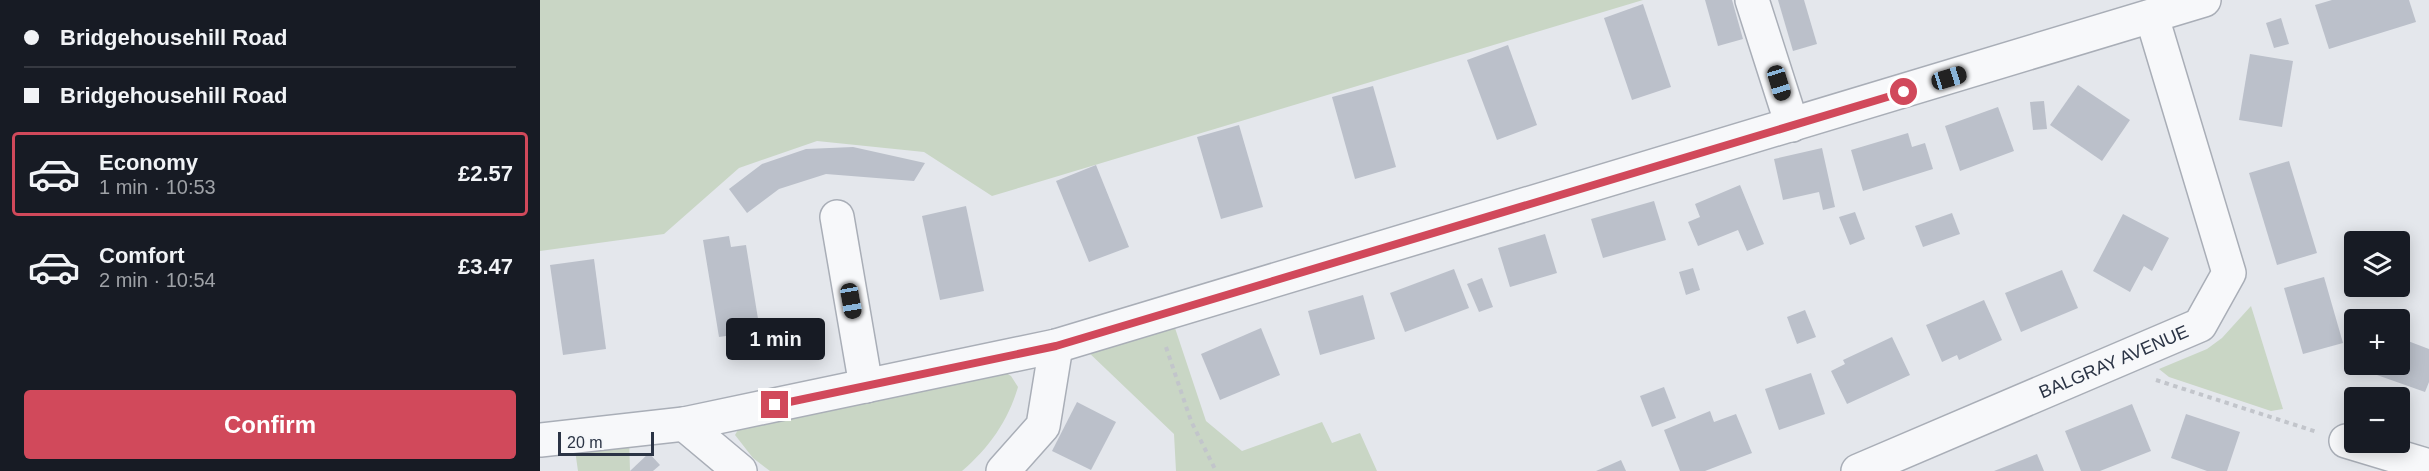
<!DOCTYPE html>
<html lang="en">
<head>
<meta charset="utf-8">
<style>
  :root { --surface:#171b24; --page:#242831; --text:#f1f3f6; --muted:#9ea1a6; --line:#363941; --accent:#d1495b }
  body { margin:0; font-family:Arial,sans-serif; background:var(--page); color:var(--text); height:100vh; display:flex; flex-direction:column; font-size:22px; white-space:nowrap }
  * { box-sizing:border-box; margin:0 }
  p { font-size:20px; color:var(--muted) }
  .icon { flex:none; width:33px; height:33px; fill:none; stroke:currentColor; stroke-width:2; stroke-linecap:round; stroke-linejoin:round }
  .map { position:relative; flex:1; overflow:hidden }
  .side { display:flex; flex-direction:column; background:var(--surface); width:540px }
  .side>* { flex:none }
  .top-card { display:grid; align-content:center; height:132px; padding:0 24px; background:var(--surface) }
  .buttons { position:absolute; left:1804px; top:231px; display:grid; gap:12px }
  .buttons a { display:grid; place-items:center; width:66px; height:66px; border-radius:6px; background:var(--surface); box-shadow:0 3px 15px #0003; font-size:30px }
  .scale { position:absolute; left:18px; bottom:15px; width:96px; box-sizing:border-box; padding-left:6px; border:3px solid #2b3445; border-top:0; font-size:16px; line-height:21px; white-space:nowrap; color:#2b3445; -webkit-text-stroke:4px #f4f6f9; paint-order:stroke }
  .end { position:absolute; width:27px; height:27px; margin:-14px; border:8px solid #d1495b; background:#fff; box-shadow:0 0 0 3px #fff }
  .from { border-radius:50% }
  .bubble { position:absolute; height:42px; border-radius:6px; background:var(--surface); box-shadow:0 3px 15px #0003; font-size:20px; font-weight:700; line-height:42px; text-align:center }
  .car { position:absolute; width:18px; height:36px; margin:-18px -9px; border-radius:8px; box-shadow:0 0 4px 2px #0007; background:linear-gradient(#222 24%,#8ab4d8 0 40%,#222 0 76%,#8ab4d8 0 86%,#222 0) }
  .top-card b { display:flex; align-items:center; gap:21px; height:57px; font-size:22px }
  .top-card b+b { border-top:2px solid var(--line) }
  .top-card i { width:15px; height:15px; background:var(--text) }
  ul { padding:0; list-style:none }
  li { display:flex; align-items:center; gap:18px; height:84px; margin:0 12px 9px; padding:0 12px; border:3px solid transparent; border-radius:6px }
  li div { flex:1 }
  li b { display:block; font-size:22px }
  li em { font-style:normal; font-weight:700 }
  li.selected { border-color:var(--accent) }
  li>.icon { width:54px; height:54px; stroke-width:1.5 }
  .primary-button { display:flex; gap:12px; margin-top:auto; padding:12px 24px }
  .primary-button a { flex:1; height:69px; border-radius:6px; background:var(--accent); color:#fff; font-size:24px; font-weight:700; line-height:69px; text-align:center }
  main { display:flex; flex:1; min-height:0 }
  .map>svg:first-child { display:block }
  .green { fill:#c9d6c5 }
  .building { fill:#bbc0ca }
  .lines { fill:none; stroke-linecap:round; stroke-linejoin:round }
  .minor-casing { stroke:#a9aeb7; stroke-width:36 }
  .path { stroke:#c2c5cb; stroke-width:4; stroke-dasharray:4.5 4.5; stroke-linecap:butt }
  .minor { stroke:#f7f8fa; stroke-width:33 }
  .route { stroke:#d1495b; stroke-width:8 }
  .labels { text-anchor:middle; dominant-baseline:central; stroke-width:6; stroke-linejoin:round; paint-order:stroke }
  .street-label { font-size:18px; fill:#2b3445; stroke:#f4f6f9 }
</style>
</head>
<body>
<main>
<section class="side">
<div class="top-card">
<b><i class="from"></i>Bridgehousehill Road</b>
<b><i></i>Bridgehousehill Road</b>
</div>
<ul>
<li class="selected"><svg class="icon" aria-label="car" viewBox="0 0 24 24"><path d="M5 17H2v-5l4-1 3-4h7l3 4 3 1v5h-3M9 17h6M6 11h13"/><circle cx="7" cy="17" r="2"/><circle cx="17" cy="17" r="2"/></svg><div><b>Economy</b><p>1 min · 10:53</p></div><em>£2.57</em></li>
<li><svg class="icon" aria-label="car" viewBox="0 0 24 24"><path d="M5 17H2v-5l4-1 3-4h7l3 4 3 1v5h-3M9 17h6M6 11h13"/><circle cx="7" cy="17" r="2"/><circle cx="17" cy="17" r="2"/></svg><div><b>Comfort</b><p>2 min · 10:54</p></div><em>£3.47</em></li>
</ul>
<div class="primary-button"><a>Confirm</a></div>
</section>
<div class="map">
<svg width="1889" height="471" viewBox="0 0 1889 471">
  <rect width="100%" height="100%" fill="#e4e7ec"/>
  <g class="green">
    <path d="M0 0H1103L452 196 384 152 277 141 199 168 124 234 0 251Z"/>
    <path d="M1711 306 1743 409 1731 411 1629 377 1619 369 1667 349 1682 338Z"/>
    <path d="M632 319 666 421 702 451 782 422 792 443 820 433 837 471H636L634 434 545 349Z"/>
    <path d="M463 371 471 376 478 387C468 421 449 448 422 471H230L213 458 195 435 200 426 291 410 430 381Z"/>
    <path d="M89 439 90 471H38L34 443Z"/>
  </g>
  <g class="building">
    <path d="M1165 0H1192L1203 39 1178 46Z"/>
    <path d="M1238 0H1264L1277 44 1253 51Z"/>
    <path d="M1792 0H1869L1876 22 1789 49 1775 5Z"/>
    <path d="M1103 4 1131 87 1092 100 1064 18Z"/>
    <path d="M1741 18 1749 44 1734 48 1726 23Z"/>
    <path d="M968 45 997 125 957 140 927 60Z"/>
    <path d="M1710 54 1753 61 1742 127 1699 120Z"/>
    <path d="M1538 85 1590 120 1562 161 1510 125Z"/>
    <path d="M833 86 856 167 815 179 792 97Z"/>
    <path d="M1504 101 1507 129 1493 130 1490 102Z"/>
    <path d="M1458 107 1474 151 1420 171 1405 126Z"/>
    <path d="M699 125 723 207 681 219 657 137Z"/>
    <path d="M1368 133 1372 147 1385 143 1393 169 1323 191 1311 150Z"/>
    <path d="M313 147 385 163 374 181 286 174 239 189 207 213 189 189 222 164 266 149Z"/>
    <path d="M1282 148 1295 207 1283 210 1279 192 1243 200 1234 159Z"/>
    <path d="M1749 161 1777 253 1737 265 1709 173Z"/>
    <path d="M556 165 589 247 549 262 516 181Z"/>
    <path d="M1200 185 1224 244 1207 251 1198 230 1158 246 1148 222 1160 217 1155 204Z"/>
    <path d="M1114 201 1126 240 1063 258 1051 219Z"/>
    <path d="M426 206 444 291 400 300 382 216Z"/>
    <path d="M1315 212 1325 239 1310 245 1299 217Z"/>
    <path d="M1412 213 1420 234 1383 247 1375 226Z"/>
    <path d="M1583 214 1629 238 1612 271 1604 266 1590 292 1553 271Z"/>
    <path d="M1005 234 1017 273 970 287 958 248Z"/>
    <path d="M189 236 191 247 206 245 220 331 179 337 163 240Z"/>
    <path d="M54 259 66 349 23 355 10 265Z"/>
    <path d="M1153 268 1160 290 1146 295 1139 272Z"/>
    <path d="M914 269 929 308 865 332 850 293Z"/>
    <path d="M1522 270 1538 308 1481 332 1465 293Z"/>
    <path d="M1784 277 1803 343 1763 354 1744 288Z"/>
    <path d="M942 278 953 307 939 312 927 284Z"/>
    <path d="M823 295 835 339 780 355 768 311Z"/>
    <path d="M1444 300 1462 340 1419 360 1417 355 1402 362 1386 325Z"/>
    <path d="M1265 310 1276 337 1257 344 1247 317Z"/>
    <path d="M721 328 740 375 680 400 661 354Z"/>
    <path d="M1352 337 1370 375 1307 404 1291 371 1305 364 1303 360Z"/>
    <path d="M1860 338 1889 349V382L1885 392 1820 369 1821 364H1860Z"/>
    <path d="M1271 373 1285 414 1239 430 1225 389Z"/>
    <path d="M1124 387 1136 418 1112 427 1100 396Z"/>
    <path d="M537 402 576 422 551 470 512 451Z"/>
    <path d="M1592 404 1611 451 1560 471H1541L1525 431Z"/>
    <path d="M1170 411 1174 422 1196 414 1212 453 1165 471H1140L1124 430Z"/>
    <path d="M1646 414 1700 432 1687 471H1667L1631 458Z"/>
    <path d="M109 453 120 465 113 471H90Z"/>
    <path d="M1497 454 1504 471H1454L1472 464Z"/>
    <path d="M1081 460 1086 471H1056Z"/>
  </g>
  <g class="lines">
    <defs>
      <g id="minor">
        <path d="M1212 0 1252 125"/>
        <path d="M297 217 326 386"/>
        <path d="M144 424 200 471"/>
        <path d="M0 440 144 424 516 346 1664 0"/>
        <path d="M1806 441 1889 466"/>
        <path d="M463 471 503 426 516 346"/>
        <path id="s1" d="M1318 471 1660 325 1689 273 1612 17"/>
      </g>
    </defs>
    <use href="#minor" class="minor-casing"/>
    <g class="path">
      <path d="M626 347 651 421 676 471"/>
      <path d="M1616 380 1777 432"/>
    </g>
    <use href="#minor" class="minor"/>
  </g>
  <g class="lines">
    <path class="route" d="M235 405 516 346 1364 92"/>
  </g>
  <g class="labels">
    <g class="street-label">
      <text stroke="none"><textPath href="#s1" startOffset="278">BALGRAY AVENUE</textPath></text>
    </g>
  </g>
</svg>
<div class="buttons">
<a><svg class="icon" aria-label="layers" viewBox="0 0 24 24"><path d="M12 4l9 5-9 5-9-5zM3 14l9 5 9-5"/></svg></a>
<a>+</a>
<a>−</a>
</div>
<div class="scale">20 m</div>
<i class="end from" style="left:1364px;top:92px"></i>
<i class="end" style="left:235px;top:405px"></i>
<div class="bubble" style="left:186px;top:318px;width:99px">1 min</div>
<i class="car" style="left:1409px;top:78px;rotate:73deg"></i>
<i class="car" style="left:1239px;top:83px;rotate:163deg"></i>
<i class="car" style="left:311px;top:301px;rotate:170deg"></i>
</div>
</main>
</body>
</html>
